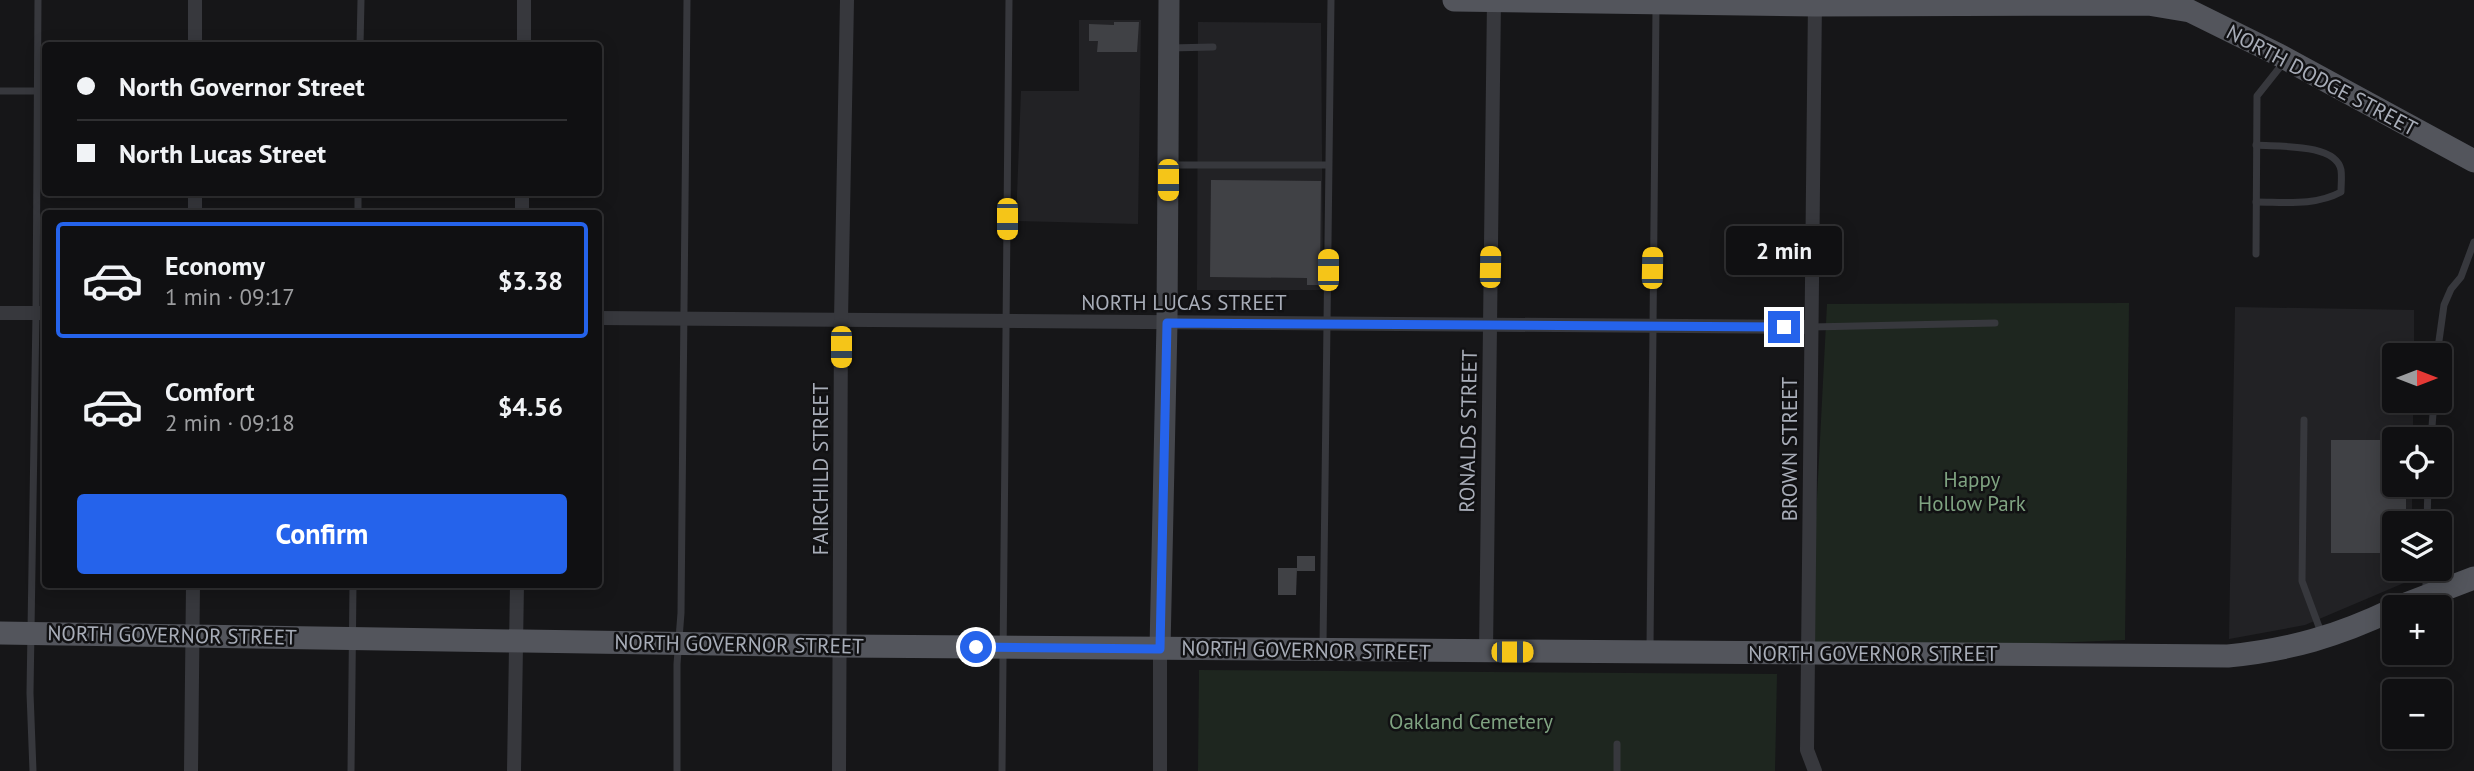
<!DOCTYPE html>
<html lang="en">
<head>
<meta charset="utf-8">
<style>
  :root { --surface:#101012; --page:#19191b; --text:#f1f3f6; --muted:#9c9d9f; --line:#303032; --accent:#2563eb }
  body { margin:0; font-family:"PT Sans",sans-serif; background:var(--page); color:var(--text); height:100vh; display:flex; flex-direction:column; font-size:26px; white-space:nowrap }
  * { box-sizing:border-box; margin:0 }
  p { font-size:23px; color:var(--muted) }
  .icon { flex:none; width:38px; height:38px; fill:none; stroke:currentColor; stroke-width:2; stroke-linecap:round; stroke-linejoin:round }
  .map { position:relative; flex:1; overflow:hidden }
  .panel { position:absolute; left:42px; top:210px; width:560px; height:378px; display:flex; flex-direction:column; background:var(--surface); border-radius:7px; box-shadow:0 4px 18px #0003,0 0 0 2px var(--line) }
  .panel>* { flex:none }
  .top-card { position:absolute; left:42px; top:42px; width:560px; height:154px; border-radius:7px; box-shadow:0 4px 18px #0003,0 0 0 2px var(--line); display:grid; align-content:center; height:154px; padding:0 35px; background:var(--surface) }
  .needle { width:46px; rotate:90deg }
  .buttons { position:absolute; left:2382px; top:343px; display:grid; gap:14px }
  .buttons a { display:grid; place-items:center; width:70px; height:70px; border-radius:7px; background:var(--surface); box-shadow:0 4px 18px #0003,0 0 0 2px var(--line); font-size:35px }
  .end { position:absolute; width:32px; height:32px; margin:-16px; border:9px solid #2563eb; background:#fff; box-shadow:0 0 0 4px #fff }
  .from { border-radius:50% }
  .bubble { position:absolute; height:49px; border-radius:7px; background:var(--surface); box-shadow:0 4px 18px #0003,0 0 0 2px var(--line); font-size:23px; font-weight:600; line-height:49px; text-align:center }
  .car { position:absolute; width:21px; height:42px; margin:-21px -10px; border-radius:9px; box-shadow:0 0 5px 2px #0007; background:linear-gradient(#f5c518 24%,#345 0 40%,#f5c518 0 76%,#345 0 86%,#f5c518 0) }
  .top-card b { display:flex; align-items:center; gap:24px; height:66px; font-size:26px }
  .top-card b+b { border-top:2px solid var(--line) }
  .top-card i { width:18px; height:18px; background:var(--text) }
  ul { padding:12px 0 0; list-style:none }
  li { display:flex; align-items:center; gap:21px; height:116px; margin:0 14px 10px; padding:0 21px; border:4px solid transparent; border-radius:7px }
  li div { flex:1 }
  li b { display:block; font-size:26px }
  li em { font-style:normal; font-weight:600 }
  li.selected { border-color:var(--accent) }
  li>.icon { width:63px; height:63px; stroke-width:1.5 }
  .button { display:flex; gap:14px; margin-top:auto; padding:14px 35px }
  .button a { flex:1; height:80px; border-radius:7px; background:var(--accent); color:#fff; font-size:28px; font-weight:600; line-height:80px; text-align:center }
  .map>svg:first-child { display:block }
  .built { fill:#222225 }
  .green { fill:#1e261f }
  .building { fill:#404145 }
  .lines { fill:none; stroke-linecap:round; stroke-linejoin:round }
  .lane { stroke:#37383d; stroke-width:7 }
  .street { stroke:#37383d; stroke-width:14 }
  .secondary { stroke:#45474d; stroke-width:21 }
  .primary { stroke:#53555c; stroke-width:23 }
  .route { stroke:#2563eb; stroke-width:9 }
  .labels { text-anchor:middle; dominant-baseline:central; stroke-width:5; stroke-linejoin:round; paint-order:stroke }
  .street-label { font-size:21px; fill:#a8adb8; stroke:#111113 }
  .park-label { font-size:21px; fill:#7fa381; stroke:#111113 }
</style>
</head>
<body>
<div class="map">
<svg width="2474" height="771" viewBox="0 0 2474 771">
  <rect width="100%" height="100%" fill="#161618"/>
  <g class="built">
    <path d="M1079 20H1141L1138 224 1016 221 1021 91H1079Z"/>
    <path d="M1198 22 1321 23 1323 290H1197Z"/>
    <path d="M2235 307 2414 310V355H2394V401H2413V439H2394V485H2412V523H2394V569H2411V580L2305 625 2229 639Z"/>
  </g>
  <g class="green">
    <path d="M2129 303 2125 640 1809 653 1827 304Z"/>
    <path d="M1199 670 1777 674 1775 771H1198Z"/>
  </g>
  <g class="building">
    <path d="M1114 22H1139L1137 52H1097L1098 41H1089V24L1114 25Z"/>
    <path d="M1211 180 1321 181 1320 285H1307V278L1210 277Z"/>
    <path d="M2331 440H2394V485H2406V523H2394V553H2331Z"/>
    <rect x="1297" y="556" width="18" height="15"/>
    <path d="M1278 568H1297L1296 595H1278Z"/>
  </g>
  <g class="lines">
    <g class="lane">
      <path d="M360 46 361 0"/>
      <path d="M1170 48 1213 47"/>
      <path d="M0 91H37"/>
      <path d="M1171 165H1328"/>
      <path d="M2256 202C2285 202 2315 206 2341 192 2341 185 2342 177 2341 170 2336 143 2278 147 2256 145"/>
      <path d="M358 214V192"/>
      <path d="M2256 254 2257 96 2284 62"/>
      <path d="M1811 327 1995 323"/>
      <path d="M2437 355 2444 305 2451 289 2461 277 2474 242"/>
      <path d="M2304 420 2302 581 2322 635"/>
      <path d="M2431 439 2434 401"/>
      <path d="M2427 523 2428 485"/>
      <path d="M2426 593V569"/>
      <path d="M1323 646 1331 0"/>
      <path d="M1650 648C1650 434 1653 220 1656 6"/>
      <path d="M1617 744V771"/>
      <path d="M33 771 30 693 36 313 38 0"/>
      <path d="M351 771 353 584"/>
      <path d="M677 771V664L681 613 687 0"/>
      <path d="M1002 771 1009 0"/>
    </g>
    <g class="street">
      <path d="M195 0V46"/>
      <path d="M524 46V0"/>
      <path d="M195 192V214"/>
      <path d="M522 214V192"/>
      <path d="M0 313H46"/>
      <path d="M598 318 1811 327"/>
      <path d="M1486 652 1494 0"/>
      <path d="M191 771 193 584"/>
      <path d="M514 771 517 584"/>
      <path d="M839 771 841 320 847 0"/>
      <path d="M1160 771V649"/>
      <path d="M1815 771 1807 750 1815 0"/>
    </g>
    <path class="secondary" d="M1160 649 1167 323 1169 0"/>
    <g class="primary">
      <path d="M1454 0 1815 5 2148 4 2190 11 2279 55 2474 161"/>
      <path d="M2398 607 2474 578"/>
      <path d="M0 633 840 646 2228 656C2289 650 2338 636 2394 609"/>
    </g>
  </g>
  <g class="lines">
    <path class="route" d="M976 647 1160 649 1167 323 1784 327"/>
  </g>
  <g class="labels">
    <g class="street-label">
      <text transform="translate(2322 80) rotate(28)">NORTH DODGE STREET</text>
      <text x="1184" y="302">NORTH LUCAS STREET</text>
      <text transform="translate(1468 431) rotate(-89)">RONALDS STREET</text>
      <text transform="translate(1789 449) rotate(-90)">BROWN STREET</text>
      <text transform="translate(820 469) rotate(-90)">FAIRCHILD STREET</text>
      <text transform="translate(172 635) rotate(1)">NORTH GOVERNOR STREET</text>
      <text transform="translate(739 644) rotate(1)">NORTH GOVERNOR STREET</text>
      <text transform="translate(1306 650) rotate(1)">NORTH GOVERNOR STREET</text>
      <text x="1873" y="653">NORTH GOVERNOR STREET</text>
    </g>
    <g class="park-label">
      <text x="1972" y="479">Happy<tspan x="1972" dy="24">Hollow Park</tspan></text>
      <text x="1471" y="721">Oakland Cemetery</text>
    </g>
  </g>
</svg>
<div class="buttons">
<a><svg class="needle" viewBox="-14 -14 28 28"><path d="M0-13l5 13h-10z" fill="#e53935"/><path d="M0 13l5-13h-10z" fill="#9c9d9f"/></svg></a>
<a><svg class="icon" aria-label="locate" viewBox="0 0 24 24"><circle cx="12" cy="12" r="6"/><path d="M12 2v4M12 18v4M2 12h4M18 12h4"/></svg></a>
<a><svg class="icon" aria-label="layers" viewBox="0 0 24 24"><path d="M12 4l9 5-9 5-9-5zM3 14l9 5 9-5"/></svg></a>
<a>+</a>
<a>−</a>
</div>
<i class="end from" style="left:976px;top:647px"></i>
<i class="end" style="left:1784px;top:327px"></i>
<div class="bubble" style="left:1726px;top:226px;width:116px">2 min</div>
<i class="car" style="left:1168px;top:180px;rotate:180deg"></i>
<i class="car" style="left:1007px;top:219px;rotate:180deg"></i>
<i class="car" style="left:1490px;top:267px;rotate:1deg"></i>
<i class="car" style="left:1652px;top:268px;rotate:1deg"></i>
<i class="car" style="left:1328px;top:270px;rotate:0deg"></i>
<i class="car" style="left:841px;top:347px;rotate:180deg"></i>
<i class="car" style="left:1512px;top:652px;rotate:90deg"></i>
<div class="top-card">
<b><i class="from"></i>North Governor Street</b>
<b><i></i>North Lucas Street</b>
</div>
<section class="panel">
<ul>
<li class="selected"><svg class="icon" aria-label="car" viewBox="0 0 24 24"><path d="M5 17H2v-5l4-1 3-4h7l3 4 3 1v5h-3M9 17h6M6 11h13"/><circle cx="7" cy="17" r="2"/><circle cx="17" cy="17" r="2"/></svg><div><b>Economy</b><p>1 min · 09:17</p></div><em>$3.38</em></li>
<li><svg class="icon" aria-label="car" viewBox="0 0 24 24"><path d="M5 17H2v-5l4-1 3-4h7l3 4 3 1v5h-3M9 17h6M6 11h13"/><circle cx="7" cy="17" r="2"/><circle cx="17" cy="17" r="2"/></svg><div><b>Comfort</b><p>2 min · 09:18</p></div><em>$4.56</em></li>
</ul>
<div class="button"><a>Confirm</a></div>
</section>
</div>
</body>
</html>
